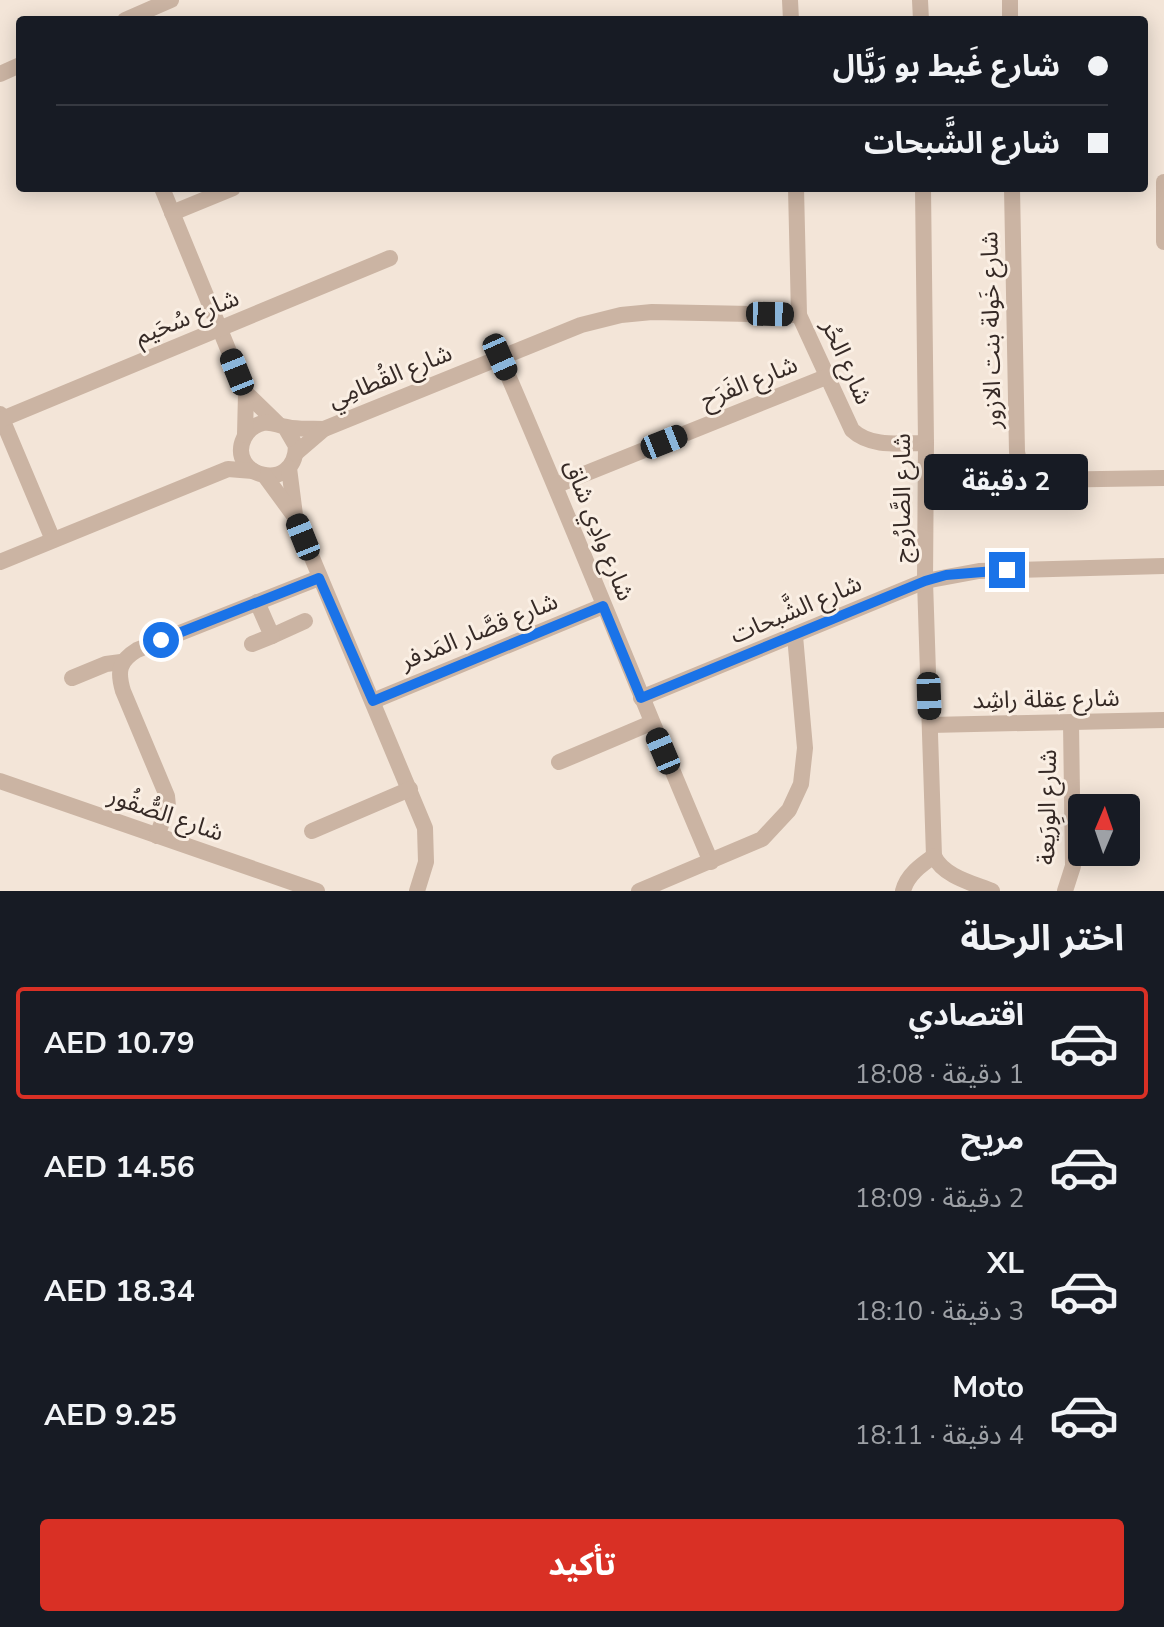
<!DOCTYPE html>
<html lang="ar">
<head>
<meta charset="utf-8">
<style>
  :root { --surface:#171b24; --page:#242831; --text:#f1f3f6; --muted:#9ea1a6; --line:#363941; --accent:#d93025 }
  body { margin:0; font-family:"Nunito Sans","Noto Sans Arabic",sans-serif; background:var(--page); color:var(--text); direction:rtl; height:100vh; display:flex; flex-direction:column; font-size:30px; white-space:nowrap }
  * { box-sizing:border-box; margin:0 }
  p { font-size:26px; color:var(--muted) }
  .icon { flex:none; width:44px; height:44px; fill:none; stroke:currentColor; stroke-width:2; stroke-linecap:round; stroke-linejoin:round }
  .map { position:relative; height:891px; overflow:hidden; direction:ltr }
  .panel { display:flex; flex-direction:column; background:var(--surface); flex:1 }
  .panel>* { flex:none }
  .hud { position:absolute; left:16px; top:16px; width:1132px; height:176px; border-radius:8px; box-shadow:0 4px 20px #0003; direction:rtl; display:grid; align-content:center; height:176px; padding:0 40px; background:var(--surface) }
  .needle { width:52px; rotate:2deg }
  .controls { position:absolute; left:1068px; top:794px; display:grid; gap:16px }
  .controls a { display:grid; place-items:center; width:72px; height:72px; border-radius:8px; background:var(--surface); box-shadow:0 4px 20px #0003; font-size:40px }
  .end { position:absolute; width:36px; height:36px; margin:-18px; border:10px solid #1a73e8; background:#fff; box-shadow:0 0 0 4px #fff }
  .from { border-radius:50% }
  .bubble { position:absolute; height:56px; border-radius:8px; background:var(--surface); box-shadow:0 4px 20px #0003; font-size:26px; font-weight:700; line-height:56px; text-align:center; direction:rtl }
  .car { position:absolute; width:24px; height:48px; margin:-24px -12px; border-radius:10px; box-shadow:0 0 6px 2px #0007; background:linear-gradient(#222 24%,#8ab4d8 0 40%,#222 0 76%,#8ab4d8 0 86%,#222 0) }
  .hud b { display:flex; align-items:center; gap:28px; height:76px; font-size:30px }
  .hud b+b { border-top:2px solid var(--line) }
  .hud i { width:20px; height:20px; background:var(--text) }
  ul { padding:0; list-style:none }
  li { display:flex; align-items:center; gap:24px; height:112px; margin:0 16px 12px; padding:0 24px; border:4px solid transparent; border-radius:8px }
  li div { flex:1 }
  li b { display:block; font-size:30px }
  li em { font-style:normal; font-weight:700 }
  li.selected { border-color:var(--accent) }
  li>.icon { width:72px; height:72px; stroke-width:1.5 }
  h2 { padding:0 40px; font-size:36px; line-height:96px }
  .cta { display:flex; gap:16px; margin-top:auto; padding:16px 40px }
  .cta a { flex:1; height:92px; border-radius:8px; background:var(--accent); color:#fff; font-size:32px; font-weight:700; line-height:92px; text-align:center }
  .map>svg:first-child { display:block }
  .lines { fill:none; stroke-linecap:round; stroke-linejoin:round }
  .minor { stroke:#cbb4a3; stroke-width:16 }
  .route { stroke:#1a73e8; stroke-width:10 }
  .labels { text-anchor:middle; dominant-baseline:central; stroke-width:6; stroke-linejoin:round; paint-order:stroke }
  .street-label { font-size:24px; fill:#362a26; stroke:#faefe4 }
</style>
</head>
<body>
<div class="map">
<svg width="1164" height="891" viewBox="0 0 1164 891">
  <rect width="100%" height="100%" fill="#f3e5d8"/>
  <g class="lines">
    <g class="minor">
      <path d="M790 0 791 20"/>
      <path d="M920 0 921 20"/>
      <path d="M1010 0V20"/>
      <path d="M125 20 171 0"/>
      <path d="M0 74 20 65"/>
      <path d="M1164 182V242"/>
      <path d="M162 188 246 393 277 423"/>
      <path d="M796 188 799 315 852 430C871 448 901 443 926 443"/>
      <path d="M923 188 926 443 925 581 934 856C943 876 972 883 992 891"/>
      <path d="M1012 188 1017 452C1020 467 1026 473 1039 480L1164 478"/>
      <path d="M172 213 233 188"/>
      <path d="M500 357C573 524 639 694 711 862"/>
      <path d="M0 414 53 540"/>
      <path d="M2 419 390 258"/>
      <path d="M285 427 296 446C295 495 226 476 244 438 248 430 255 425 263 423 273 421 278 426 287 427 299 430 312 428 324 429"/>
      <path d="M245 435 246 393"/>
      <path d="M296 453 324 429 581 325 621 315 652 312 799 315"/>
      <path d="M289 468 295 515"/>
      <path d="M265 476 295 517 425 828 426 862 417 891"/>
      <path d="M557 485 826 377"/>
      <path d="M0 562 228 469 253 471"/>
      <path d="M272 636 305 621"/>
      <path d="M252 644 272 636 257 602"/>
      <path d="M72 678 106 664 121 662"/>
      <path d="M641 698 925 581 979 571 1164 566"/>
      <path d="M373 701 603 606"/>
      <path d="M930 725 1164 720"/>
      <path d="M559 762 651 723"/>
      <path d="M0 781 317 891"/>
      <path d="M312 831 410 789"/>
      <path d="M157 836 168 806 167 796 123 691C117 671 119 661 137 650L319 578"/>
      <path d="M639 891 762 839 789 810 801 784 805 748 795 636"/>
      <path d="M903 891C907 875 921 865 934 856"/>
      <path d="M1065 891 1073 866 1071 723"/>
    </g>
  </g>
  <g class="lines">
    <path class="route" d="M161 640 319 578 373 701 603 606 641 698 925 581 946 575 1007 570"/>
  </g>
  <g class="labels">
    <g class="street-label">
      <text transform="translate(187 317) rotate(-22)">شارع سُحَيم</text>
      <text transform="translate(991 330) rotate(-91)">شارع خَولة بنت الازور</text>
      <text transform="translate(847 362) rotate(66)">شارع الحُر</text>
      <text transform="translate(390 376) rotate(-22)">شارع القُطامِي</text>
      <text transform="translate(749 382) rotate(-22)">شارع الفَرَح</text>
      <text transform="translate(902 498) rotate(-90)">شارع الصَّارُوج</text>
      <text transform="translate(599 530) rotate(68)">شارع وادِي شاق</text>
      <text transform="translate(796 609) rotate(-23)">شارع الشَّبحات</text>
      <text transform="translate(479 631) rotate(-22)">شارع قصَّار المَدفر</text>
      <text transform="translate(1046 699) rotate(-1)">شارع عِقلة راشِد</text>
      <text transform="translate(1047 807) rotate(-89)">شارع الوِرَيعة</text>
      <text transform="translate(166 814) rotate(19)">شارع الصُّقُور</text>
    </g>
  </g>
</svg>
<div class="controls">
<a><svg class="needle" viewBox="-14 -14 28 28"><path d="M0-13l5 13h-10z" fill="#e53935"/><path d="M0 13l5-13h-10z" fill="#9ea1a6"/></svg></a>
</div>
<i class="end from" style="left:161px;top:640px"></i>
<i class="end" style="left:1007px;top:570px"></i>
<div class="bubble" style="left:924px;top:454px;width:164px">2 دقيقة</div>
<i class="car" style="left:770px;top:314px;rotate:91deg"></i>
<i class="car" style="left:500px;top:357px;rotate:156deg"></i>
<i class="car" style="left:237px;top:372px;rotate:338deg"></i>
<i class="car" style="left:664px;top:442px;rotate:68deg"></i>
<i class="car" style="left:303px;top:537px;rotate:338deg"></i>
<i class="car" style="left:929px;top:696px;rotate:178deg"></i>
<i class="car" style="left:663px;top:751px;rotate:337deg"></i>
<div class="hud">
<b><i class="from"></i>شارع غَيط بو رَيَّال</b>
<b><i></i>شارع الشَّبحات</b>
</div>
</div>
<section class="panel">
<h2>اختر الرحلة</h2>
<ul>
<li class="selected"><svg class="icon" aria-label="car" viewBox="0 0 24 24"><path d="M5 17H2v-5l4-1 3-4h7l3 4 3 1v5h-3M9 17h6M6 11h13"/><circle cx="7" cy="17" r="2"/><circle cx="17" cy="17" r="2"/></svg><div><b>اقتصادي</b><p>1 دقيقة · 18:08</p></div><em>AED 10.79</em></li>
<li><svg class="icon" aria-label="car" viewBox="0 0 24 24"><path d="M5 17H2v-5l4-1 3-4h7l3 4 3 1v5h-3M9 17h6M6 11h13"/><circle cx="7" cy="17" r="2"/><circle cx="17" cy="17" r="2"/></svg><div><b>مريح</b><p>2 دقيقة · 18:09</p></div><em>AED 14.56</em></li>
<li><svg class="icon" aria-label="car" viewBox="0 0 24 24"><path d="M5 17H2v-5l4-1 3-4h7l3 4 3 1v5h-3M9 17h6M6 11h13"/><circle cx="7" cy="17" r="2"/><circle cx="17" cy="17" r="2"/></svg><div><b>XL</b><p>3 دقيقة · 18:10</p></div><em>AED 18.34</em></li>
<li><svg class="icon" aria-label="car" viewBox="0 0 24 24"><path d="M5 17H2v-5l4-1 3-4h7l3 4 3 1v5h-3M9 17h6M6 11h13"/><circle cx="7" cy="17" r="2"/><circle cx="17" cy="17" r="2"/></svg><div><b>Moto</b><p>4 دقيقة · 18:11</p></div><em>AED 9.25</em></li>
</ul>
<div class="cta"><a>تأكيد</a></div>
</section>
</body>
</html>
